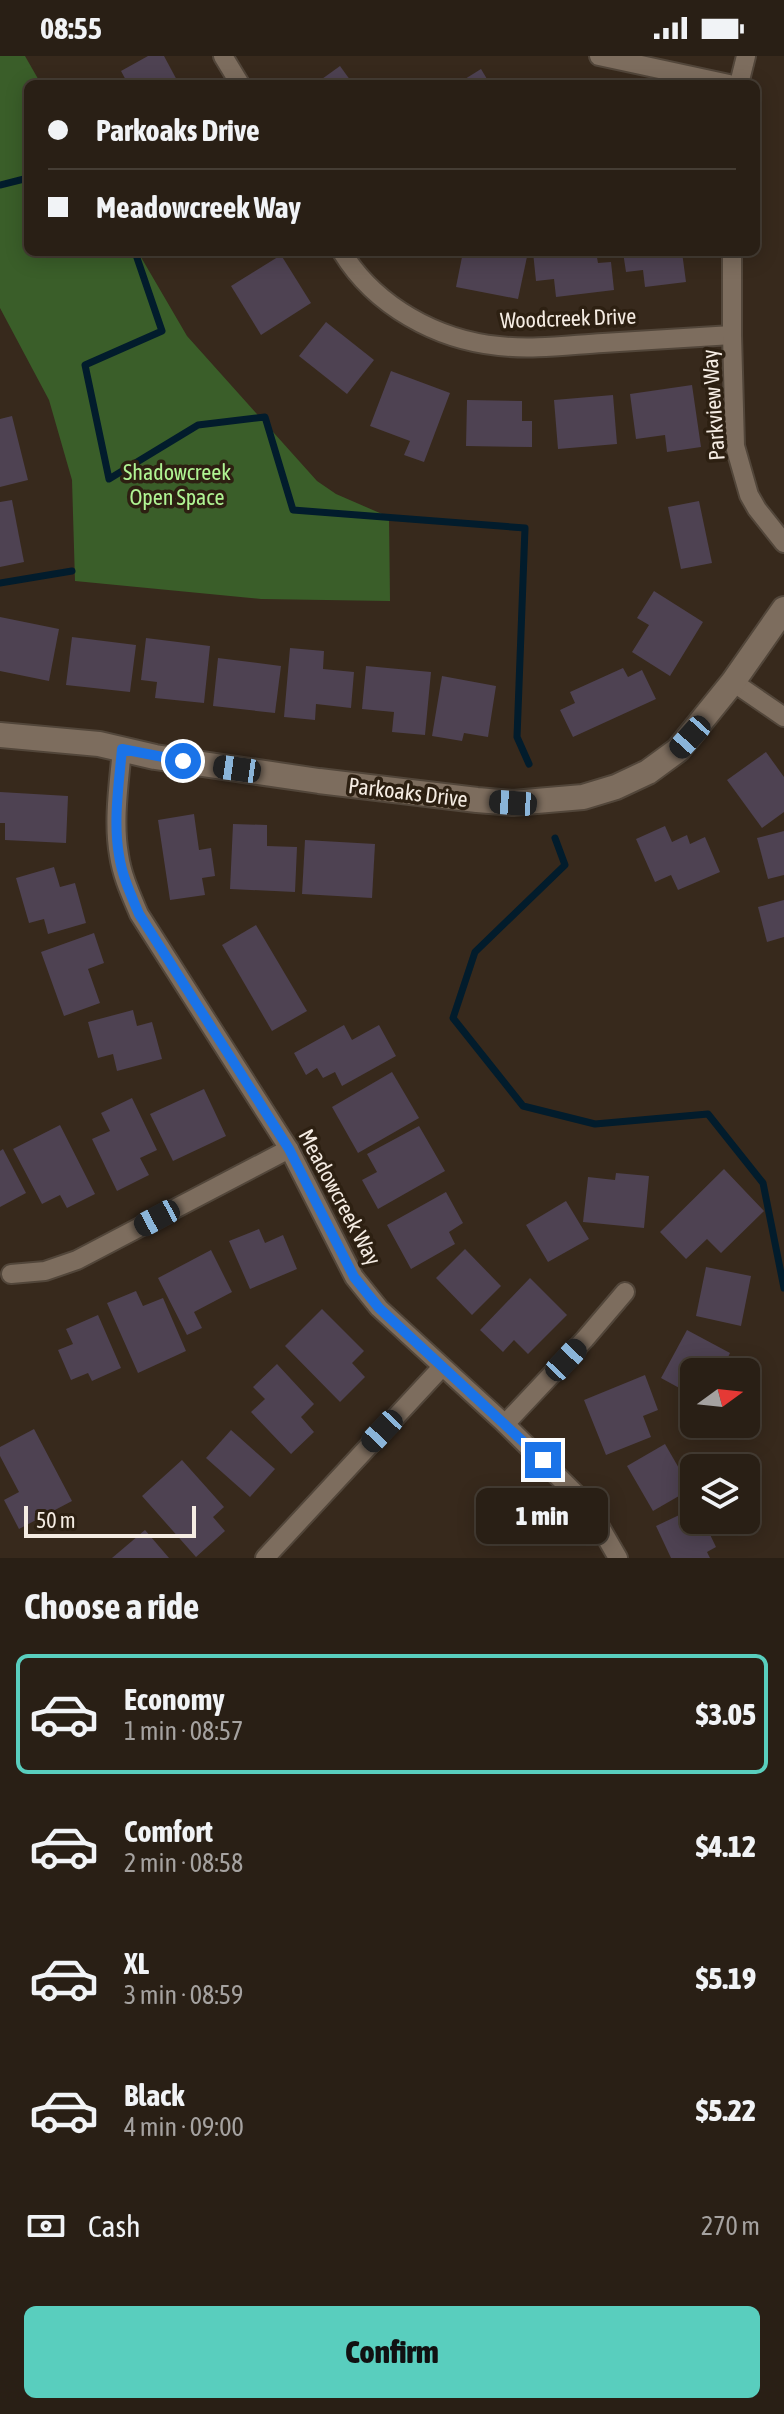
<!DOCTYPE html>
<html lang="en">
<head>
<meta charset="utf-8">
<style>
  :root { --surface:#291f15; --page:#31271e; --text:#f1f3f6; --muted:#a5a2a0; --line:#453d34; --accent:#59cebe }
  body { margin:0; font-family:"Asap Condensed",sans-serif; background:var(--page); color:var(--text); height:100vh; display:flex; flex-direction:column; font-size:30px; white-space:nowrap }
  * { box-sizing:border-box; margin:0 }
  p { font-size:26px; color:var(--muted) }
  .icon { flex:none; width:44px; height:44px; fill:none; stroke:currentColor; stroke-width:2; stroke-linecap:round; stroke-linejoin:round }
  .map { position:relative; height:1502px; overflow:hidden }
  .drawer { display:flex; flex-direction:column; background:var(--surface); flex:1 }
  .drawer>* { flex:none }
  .banner { position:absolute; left:24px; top:24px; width:736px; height:176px; border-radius:12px; box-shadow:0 4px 20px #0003,0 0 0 2px var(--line); display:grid; align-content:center; height:176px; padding:0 24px; background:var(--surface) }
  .needle { width:52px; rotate:75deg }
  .tools { position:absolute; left:680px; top:1302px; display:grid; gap:16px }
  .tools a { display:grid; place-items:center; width:80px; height:80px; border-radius:12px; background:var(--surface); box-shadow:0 4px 20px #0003,0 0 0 2px var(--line); font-size:40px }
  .scale { position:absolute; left:24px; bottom:20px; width:172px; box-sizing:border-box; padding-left:8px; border:4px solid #f5ece3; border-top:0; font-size:22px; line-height:28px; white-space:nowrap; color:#f5ece3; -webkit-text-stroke:6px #2d2012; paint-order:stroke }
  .end { position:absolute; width:36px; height:36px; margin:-18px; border:10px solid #1a73e8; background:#fff; box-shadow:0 0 0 4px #fff }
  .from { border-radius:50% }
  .bubble { position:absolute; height:56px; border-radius:12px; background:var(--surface); box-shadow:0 4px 20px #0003,0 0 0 2px var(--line); font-size:26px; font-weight:800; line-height:56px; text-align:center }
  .car { position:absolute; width:24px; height:48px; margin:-24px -12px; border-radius:10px; box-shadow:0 0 6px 2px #0007; background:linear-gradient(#222 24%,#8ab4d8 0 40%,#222 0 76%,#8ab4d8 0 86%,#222 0) }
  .banner b { display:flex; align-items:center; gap:28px; height:76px; font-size:30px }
  .banner b+b { border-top:2px solid var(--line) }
  .banner i { width:20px; height:20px; background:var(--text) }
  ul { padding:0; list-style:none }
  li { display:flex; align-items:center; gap:24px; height:120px; margin:0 16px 12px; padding:0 8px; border:4px solid transparent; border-radius:12px }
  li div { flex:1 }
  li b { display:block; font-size:30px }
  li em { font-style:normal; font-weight:800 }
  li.active { border-color:var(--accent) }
  li>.icon { width:72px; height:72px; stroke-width:1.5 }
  h2 { padding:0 24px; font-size:36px; line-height:96px }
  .pay { display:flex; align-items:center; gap:20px; height:88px; padding:0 24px; font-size:30px }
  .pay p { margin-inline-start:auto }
  .cta { display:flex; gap:16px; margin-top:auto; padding:16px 24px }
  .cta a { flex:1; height:92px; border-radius:12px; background:var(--accent); color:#111; font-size:32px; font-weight:800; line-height:92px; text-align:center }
  .status { display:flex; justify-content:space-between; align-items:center; height:56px; padding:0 40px; background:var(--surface); direction:ltr }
  .status svg { height:22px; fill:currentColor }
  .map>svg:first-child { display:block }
  .green { fill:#3a5e29 }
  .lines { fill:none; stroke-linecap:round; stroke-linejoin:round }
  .stream { stroke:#021c2c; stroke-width:7 }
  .building { fill:#4e4252 }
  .street-casing { stroke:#52463a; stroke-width:22 }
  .secondary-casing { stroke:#52463a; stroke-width:28 }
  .street { stroke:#7d6d5e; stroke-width:18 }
  .secondary { stroke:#7d6d5e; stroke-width:24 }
  .route { stroke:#1a73e8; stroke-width:10 }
  .labels { text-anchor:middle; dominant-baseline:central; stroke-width:7; stroke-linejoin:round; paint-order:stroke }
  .street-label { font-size:22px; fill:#f5ece3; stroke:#2d2012 }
  .park-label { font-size:22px; fill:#b0f493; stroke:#2d2012 }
</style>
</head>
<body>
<div class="status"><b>08:55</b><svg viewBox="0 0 49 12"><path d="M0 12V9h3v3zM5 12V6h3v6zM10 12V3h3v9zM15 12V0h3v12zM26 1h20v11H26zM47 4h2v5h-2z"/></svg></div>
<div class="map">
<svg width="784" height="1502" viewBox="0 0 784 1502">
  <rect width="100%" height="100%" fill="#37291c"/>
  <path class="green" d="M0 0H25L41 28H28V196H138L187 280 317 425 336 438 389 461 390 545 261 543 75 525 72 424 49 344 0 252Z"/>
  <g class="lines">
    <g class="stream">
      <path d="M0 129 28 122"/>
      <path d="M135 196 162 275 85 309 109 423 198 369 265 361 293 454 525 472 517 681 529 708"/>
      <path d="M0 527 72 515"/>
      <path d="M555 782 565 809 475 896 453 962 523 1050 595 1068 708 1058 763 1127 784 1232"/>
    </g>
  </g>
  <g class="building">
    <path d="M148 0H164L179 28H128L121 15Z"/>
    <path d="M340 10 353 28H315Z"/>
    <path d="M481 13 490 28H457Z"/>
    <path d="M463 196H528L518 243 456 231Z"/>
    <path d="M533 196H596L598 207 611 206 614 234 556 241 554 223 536 225Z"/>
    <path d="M623 196H682L686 226 645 231 643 214 626 216Z"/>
    <path d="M281 199 311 247 261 279 231 230Z"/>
    <path d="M326 266 374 304 347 338 299 300Z"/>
    <path d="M391 315 450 337 424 406 404 399 410 385 370 370Z"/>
    <path d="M692 329 701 391 667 396 665 379 636 383 630 338Z"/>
    <path d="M613 339 617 388 558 393 554 344Z"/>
    <path d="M467 344 522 345V365H532V391L466 390Z"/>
    <path d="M12 360 28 424 0 431V363Z"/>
    <path d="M12 444 24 506 0 511V446Z"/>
    <path d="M699 445 712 507 681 513 668 451Z"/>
    <path d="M654 535 703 566 670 620 632 596 649 569 637 562Z"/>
    <path d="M0 561 59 573 49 625 0 615Z"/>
    <path d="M72 581 136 589 130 636 66 629Z"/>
    <path d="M146 582 210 590 204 647 155 642 157 626 141 624Z"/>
    <path d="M290 592 324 595 323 613 354 616 351 652 316 648 315 664 284 661Z"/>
    <path d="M218 602 281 610 275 657 213 650Z"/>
    <path d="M366 610 431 616 425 679 392 676 394 656 362 653Z"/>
    <path d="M623 612 628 621 642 614 656 643 573 681 560 654 575 647 570 636Z"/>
    <path d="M442 620 496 630 488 681 464 677 462 685 432 680Z"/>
    <path d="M766 696 784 721V756L762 772 727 724Z"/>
    <path d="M0 736 68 740 66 787 5 784V767H0Z"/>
    <path d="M194 758 199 794 211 792 215 820 202 822 205 839 170 844 158 764Z"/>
    <path d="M233 768 267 769V790L297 791 295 836 230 833Z"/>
    <path d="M665 770 672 786 687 779 690 788 705 781 720 816 678 834 671 819 655 826 636 783Z"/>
    <path d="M784 775V819L768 823 757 782Z"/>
    <path d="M305 784 375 788 372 842 302 838Z"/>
    <path d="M54 811 60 831 75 827 86 867 48 878 44 863 29 867 16 822Z"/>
    <path d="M784 844V881L767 886 758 851Z"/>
    <path d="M256 869 307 955 272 975 222 889Z"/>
    <path d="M94 877 104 907 88 913 100 947 64 960 41 896Z"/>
    <path d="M133 954 137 970 152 966 162 1003 117 1015 113 998 98 1002 88 966Z"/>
    <path d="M344 969 352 984 379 969 396 1000 342 1030 335 1016 323 1022 317 1012 306 1019 294 997Z"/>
    <path d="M392 1016 419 1062 358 1097 332 1051Z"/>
    <path d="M204 1033 226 1080 173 1105 150 1058Z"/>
    <path d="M132 1042 157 1094 140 1102 149 1119 117 1135 92 1083 110 1075 101 1057Z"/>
    <path d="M60 1069 95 1138 67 1152 60 1139 42 1148 13 1093Z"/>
    <path d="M419 1070 445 1115 378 1153 362 1124 377 1116 367 1098Z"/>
    <path d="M3 1093 26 1137 0 1151V1095Z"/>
    <path d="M724 1113 764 1155 721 1197 707 1183 686 1203 660 1176Z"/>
    <path d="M616 1117 649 1120 644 1172 583 1166 588 1121 615 1124Z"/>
    <path d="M446 1136 463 1167 449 1176 455 1188 411 1213 387 1169Z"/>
    <path d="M566 1145 589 1183 548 1206 526 1169Z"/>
    <path d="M259 1173 265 1187 283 1179 297 1213 250 1233 229 1185Z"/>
    <path d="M465 1193 501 1230 472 1259 436 1222Z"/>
    <path d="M211 1194 232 1236 194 1256 202 1272 187 1279 158 1222Z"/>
    <path d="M706 1211 751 1220 741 1270 696 1260Z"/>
    <path d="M530 1222 567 1259 528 1298 514 1284 503 1296 480 1274Z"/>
    <path d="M136 1235 143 1250 163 1242 186 1295 138 1317 107 1247Z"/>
    <path d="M322 1253 364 1295 352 1307 365 1321 340 1346 285 1290Z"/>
    <path d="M98 1259 121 1312 92 1325 88 1317 71 1324 58 1294 73 1288 66 1273Z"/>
    <path d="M687 1274 730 1297 721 1316H694V1340L661 1322Z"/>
    <path d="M277 1308 314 1348 301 1361 314 1376 291 1398 251 1356 265 1343 253 1331Z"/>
    <path d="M645 1319 658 1354 643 1360 651 1381 606 1399 584 1344Z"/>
    <path d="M34 1373 72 1445 19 1473 4 1444 19 1436 0 1400V1391Z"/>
    <path d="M231 1374 275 1413 250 1441 206 1402Z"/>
    <path d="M665 1388 691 1433 653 1455 627 1410Z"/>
    <path d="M182 1404 224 1451 213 1461 225 1475 196 1501 142 1440Z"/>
    <path d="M694 1452V1464H703L716 1491 707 1496 710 1502H671L656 1470Z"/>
    <path d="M145 1474 169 1502H112Z"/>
  </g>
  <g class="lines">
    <defs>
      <g id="street">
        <path d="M223 0 240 28"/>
        <path d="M599 0 729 28"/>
        <path d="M739 28 746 0"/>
        <path d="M342 196C375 250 437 284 499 290 533 294 569 289 603 287 646 284 689 282 732 279"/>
        <path d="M732 196V279L735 390 749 439 757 453 784 487"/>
        <path d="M733 626 784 661"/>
        <path d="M122 693C119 727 113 765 119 799 122 820 131 839 139 858L289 1093 354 1221 379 1252 505 1368 588 1450 618 1502"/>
        <path d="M11 1218 45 1215 77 1204 289 1093"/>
        <path d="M505 1368 585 1283 625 1236"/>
        <path d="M265 1502 442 1311"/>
      </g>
      <path id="secondary" d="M0 679 99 688 155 701 319 725 477 744 513 747 583 741 616 731 648 716 678 694 733 626 784 553"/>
    </defs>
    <use href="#street" class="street-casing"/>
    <use href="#secondary" class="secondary-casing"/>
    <use href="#street" class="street"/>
    <use href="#secondary" class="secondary"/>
  </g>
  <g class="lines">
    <path class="route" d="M183 705 122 693C119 727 113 765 119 799 122 820 131 839 139 858L289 1093 354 1221 379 1252 543 1404"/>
  </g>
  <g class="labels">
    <g class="street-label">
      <text transform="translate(568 262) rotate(-2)">Woodcreek Drive</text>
      <text transform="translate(713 349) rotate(-94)">Parkview Way</text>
      <text transform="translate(408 736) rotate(7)">Parkoaks Drive</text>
      <text transform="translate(340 1141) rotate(62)">Meadowcreek Way</text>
    </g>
    <g class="park-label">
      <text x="177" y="416">Shadowcreek<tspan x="177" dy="25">Open Space</tspan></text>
    </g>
  </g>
</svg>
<div class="tools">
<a><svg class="needle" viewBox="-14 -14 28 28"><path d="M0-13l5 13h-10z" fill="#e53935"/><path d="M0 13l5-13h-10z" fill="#a5a2a0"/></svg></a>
<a><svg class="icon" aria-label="layers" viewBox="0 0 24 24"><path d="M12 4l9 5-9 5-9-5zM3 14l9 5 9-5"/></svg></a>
</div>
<div class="scale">50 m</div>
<i class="end from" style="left:183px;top:705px"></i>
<i class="end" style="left:543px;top:1404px"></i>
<div class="bubble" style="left:476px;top:1432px;width:132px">1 min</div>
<i class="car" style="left:690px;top:681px;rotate:222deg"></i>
<i class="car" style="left:237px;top:713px;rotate:278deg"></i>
<i class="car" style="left:513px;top:747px;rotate:274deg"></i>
<i class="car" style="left:157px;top:1162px;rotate:242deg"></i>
<i class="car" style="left:566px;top:1304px;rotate:43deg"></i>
<i class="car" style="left:382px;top:1375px;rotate:223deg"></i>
<div class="banner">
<b><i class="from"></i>Parkoaks Drive</b>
<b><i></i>Meadowcreek Way</b>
</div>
</div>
<section class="drawer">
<h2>Choose a ride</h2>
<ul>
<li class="active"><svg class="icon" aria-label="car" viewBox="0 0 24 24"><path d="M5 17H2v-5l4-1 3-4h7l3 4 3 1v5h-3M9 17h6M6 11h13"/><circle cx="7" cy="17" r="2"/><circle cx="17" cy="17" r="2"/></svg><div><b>Economy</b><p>1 min · 08:57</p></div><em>$3.05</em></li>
<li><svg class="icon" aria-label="car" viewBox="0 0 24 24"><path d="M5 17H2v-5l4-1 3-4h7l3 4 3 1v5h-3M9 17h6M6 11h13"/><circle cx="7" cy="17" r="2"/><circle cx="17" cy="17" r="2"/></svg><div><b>Comfort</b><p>2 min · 08:58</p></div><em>$4.12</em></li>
<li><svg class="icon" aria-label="car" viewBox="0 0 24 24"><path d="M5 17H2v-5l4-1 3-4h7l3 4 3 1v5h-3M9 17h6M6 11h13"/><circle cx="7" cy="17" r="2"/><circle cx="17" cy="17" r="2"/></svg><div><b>XL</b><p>3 min · 08:59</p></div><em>$5.19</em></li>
<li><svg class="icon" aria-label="car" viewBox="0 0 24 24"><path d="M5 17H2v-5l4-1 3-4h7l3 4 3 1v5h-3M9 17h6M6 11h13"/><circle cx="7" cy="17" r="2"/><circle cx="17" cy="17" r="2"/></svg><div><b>Black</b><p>4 min · 09:00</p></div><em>$5.22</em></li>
</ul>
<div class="pay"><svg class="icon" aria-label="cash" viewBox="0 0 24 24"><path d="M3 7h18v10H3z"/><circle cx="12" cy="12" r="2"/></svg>Cash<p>270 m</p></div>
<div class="cta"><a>Confirm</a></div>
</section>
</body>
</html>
